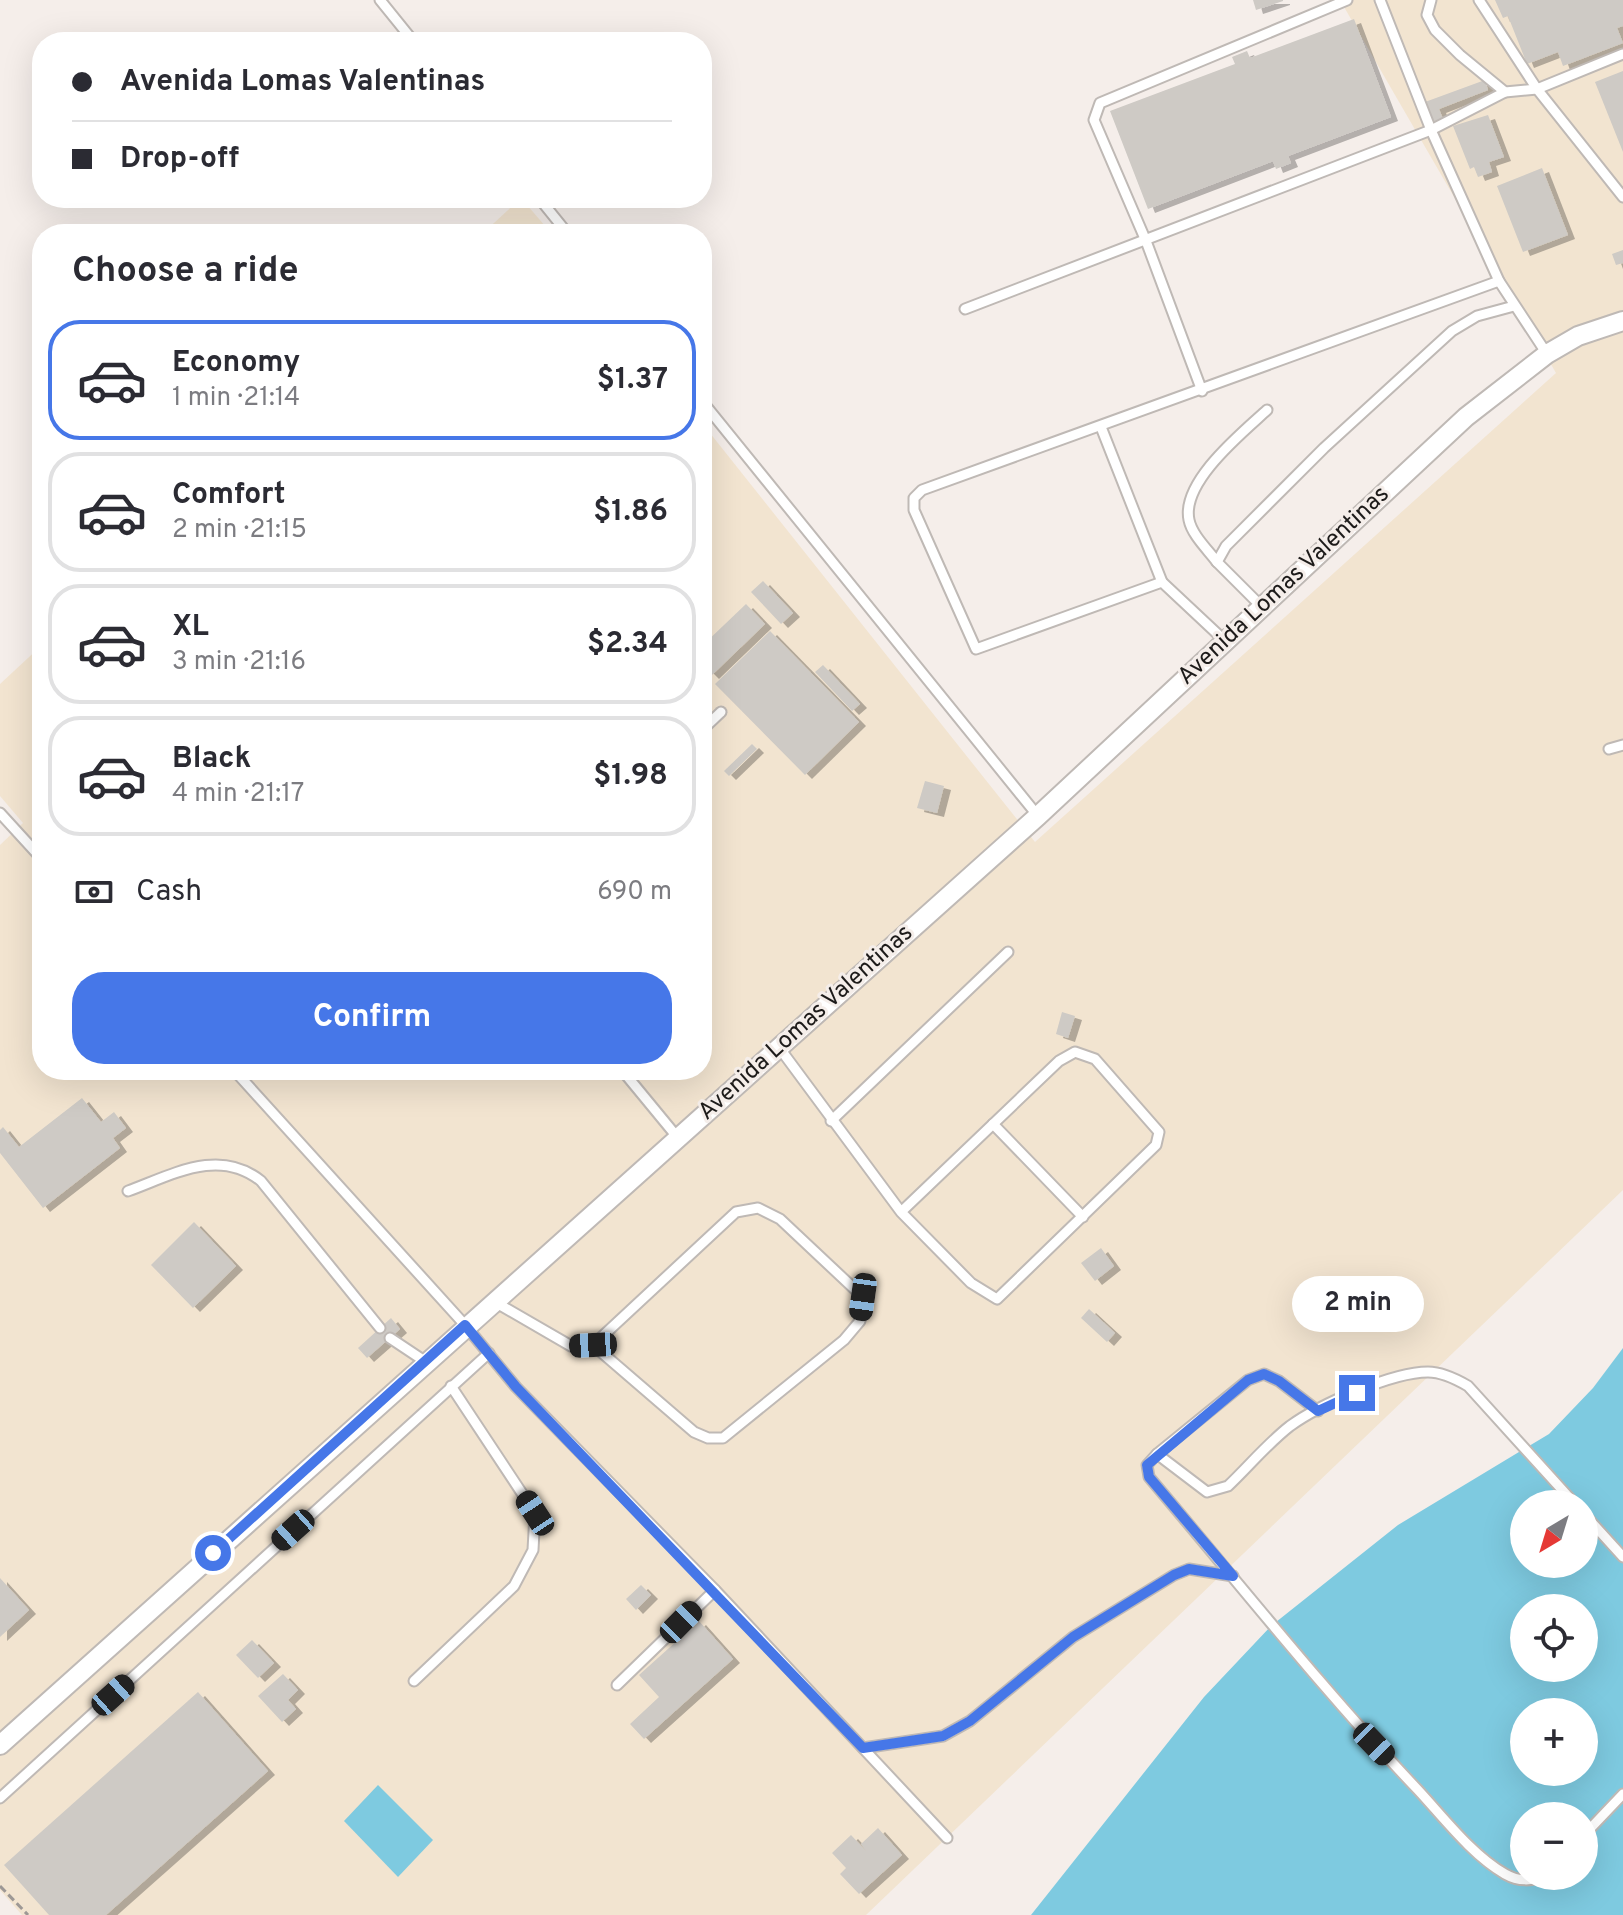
<!DOCTYPE html>
<html lang="en">
<head>
<meta charset="utf-8">
<style>
  :root { --surface:#fff; --page:#f2f2f3; --text:#2b2b33; --muted:#7c7c81; --line:#e1e1e2; --accent:#4677e8 }
  body { margin:0; font-family:Overpass,sans-serif; background:var(--page); color:var(--text); height:100vh; display:flex; flex-direction:column; font-size:30px; white-space:nowrap }
  * { box-sizing:border-box; margin:0 }
  p { font-size:26px; color:var(--muted) }
  .icon { flex:none; width:44px; height:44px; fill:none; stroke:currentColor; stroke-width:2; stroke-linecap:round; stroke-linejoin:round }
  .map { position:relative; flex:1; overflow:hidden }
  .details { position:absolute; left:32px; top:224px; width:680px; height:856px; display:flex; flex-direction:column; background:var(--surface); border-radius:32px; box-shadow:0 8px 32px #0002 }
  .details>* { flex:none }
  .banner { position:absolute; left:32px; top:32px; width:680px; height:176px; border-radius:32px; box-shadow:0 8px 32px #0002; display:grid; align-content:center; height:176px; padding:0 40px; background:var(--surface) }
  .needle { width:52px; rotate:218deg }
  .fabs { position:absolute; left:1510px; top:1490px; display:grid; gap:16px }
  .fabs a { display:grid; place-items:center; width:88px; height:88px; border-radius:50%; background:var(--surface); box-shadow:0 8px 32px #0002; font-size:40px }
  .end { position:absolute; width:36px; height:36px; margin:-18px; border:10px solid #4677e8; background:#fff; box-shadow:0 0 0 4px #fff }
  .from { border-radius:50% }
  .bubble { position:absolute; height:56px; border-radius:28px; background:var(--surface); box-shadow:0 8px 32px #0002; font-size:26px; font-weight:700; line-height:56px; text-align:center }
  .car { position:absolute; width:24px; height:48px; margin:-24px -12px; border-radius:10px; box-shadow:0 0 6px 2px #0007; background:linear-gradient(#222 24%,#8ab4d8 0 40%,#222 0 76%,#8ab4d8 0 86%,#222 0) }
  .banner b { display:flex; align-items:center; gap:28px; height:76px; font-size:30px }
  .banner b+b { border-top:2px solid var(--line) }
  .banner i { width:20px; height:20px; background:var(--text) }
  ul { padding:0; list-style:none }
  li { display:flex; align-items:center; gap:24px; height:120px; margin:0 16px 12px; padding:0 24px; border:4px solid var(--line); border-radius:32px }
  li div { flex:1 }
  li b { display:block; font-size:30px }
  li em { font-style:normal; font-weight:700 }
  li.current { border-color:var(--accent) }
  li>.icon { width:72px; height:72px; stroke-width:1.5 }
  h2 { padding:0 40px; font-size:36px; line-height:96px }
  .pay { display:flex; align-items:center; gap:20px; height:88px; padding:0 40px; font-size:30px }
  .pay p { margin-inline-start:auto }
  .primary-button { display:flex; gap:16px; margin-top:auto; padding:16px 40px }
  .primary-button a { flex:1; height:92px; border-radius:32px; background:var(--accent); color:#fff; font-size:32px; font-weight:700; line-height:92px; text-align:center }
  .map>svg:first-child { display:block }
  .industrial { fill:#f2e4d0 }
  .water { fill:#7ecae0; fill-rule:evenodd }
  .building { fill:#cecac5; filter:url(#shadow) }
  .lines { fill:none; stroke-linecap:round; stroke-linejoin:round }
  .lane-casing { stroke:#bfb9b5; stroke-width:13 }
  .street-casing { stroke:#bfb9b5; stroke-width:22 }
  .path { stroke:#9d9895; stroke-width:3; stroke-dasharray:8 4; stroke-linecap:butt }
  .lane { stroke:#fff; stroke-width:9 }
  .street { stroke:#fff; stroke-width:18 }
  .route { stroke:#4677e8; stroke-width:10 }
  .labels { text-anchor:middle; dominant-baseline:central; stroke-width:6; stroke-linejoin:round; paint-order:stroke }
  .street-label { font-size:24px; fill:#1d1b1a; stroke:#f5eeea }
</style>
</head>
<body>
<div class="map">
<svg width="1623" height="1915" viewBox="0 0 1623 1915">
  <defs>
    <filter id="shadow"><feDropShadow dx="7" dy="4" stdDeviation="0" flood-color="#0004"/></filter>
  </defs>
  <rect width="100%" height="100%" fill="#f5eeea"/>
  <g class="industrial">
    <path d="M1340 0H1623V1190L866 1915H22L0 1890V845L23 823 0 796V684L42 645V1070H702V423L1035 842 1556 373Z"/>
    <path d="M521 198 552 234H482Z"/>
  </g>
  <g class="water">
    <path d="M1623 1348V1915H1031L1204 1697 1271 1626 1398 1525 1549 1434 1593 1388ZM1524 1504H1584V1564H1524ZM1524 1608H1584V1668H1524ZM1524 1712H1584V1772H1524ZM1524 1816H1584V1876H1524Z"/>
    <path d="M378 1785 433 1840 398 1877 344 1821Z"/>
  </g>
  <g class="building">
    <path d="M1253 0H1283V1L1256 10Z"/>
    <path d="M1495 0H1623V26L1617 28 1623 43 1563 66 1558 52 1527 64 1508 16 1503 18Z"/>
    <path d="M1354 19 1391 117 1288 156 1291 163 1276 169 1273 161 1148 209 1110 111 1235 64 1232 57 1247 51 1250 58Z"/>
    <path d="M1623 71V152L1595 82Z"/>
    <path d="M1485 80 1488 90 1439 109 1443 119 1434 123 1425 102Z"/>
    <path d="M1488 115 1504 157 1489 162 1492 172 1478 177 1474 167 1470 169 1453 126Z"/>
    <path d="M1542 168 1568 235 1523 252 1497 186Z"/>
    <path d="M1623 250V263L1616 265 1612 254Z"/>
    <path d="M763 581 793 613 781 624 751 592Z"/>
    <path d="M746 604 765 624 712 675 702 665V646Z"/>
    <path d="M770 631 859 722 805 775 715 684Z"/>
    <path d="M823 665 860 704 852 711 815 672Z"/>
    <path d="M752 744 757 749 729 776 724 771Z"/>
    <path d="M925 781 944 786 937 813 917 808Z"/>
    <path d="M1062 1012 1075 1016 1068 1038 1056 1034Z"/>
    <path d="M82 1098 101 1122 114 1112 126 1128 113 1138 120 1148 43 1208 0 1153V1130L3 1127 19 1147Z"/>
    <path d="M194 1222 236 1266 193 1308 151 1265Z"/>
    <path d="M1101 1248 1114 1266 1095 1281 1081 1263Z"/>
    <path d="M1089 1309 1115 1333 1107 1342 1081 1318Z"/>
    <path d="M391 1318 400 1329 367 1358 358 1348Z"/>
    <path d="M0 1578 29 1610 0 1637Z"/>
    <path d="M641 1585 651 1595 636 1610 626 1599Z"/>
    <path d="M699 1621 733 1659 644 1739 630 1724 659 1697 639 1675Z"/>
    <path d="M252 1640 274 1663 258 1678 236 1655Z"/>
    <path d="M283 1674 298 1690 288 1700 296 1709 282 1722 258 1696Z"/>
    <path d="M198 1692 268 1771 106 1915H49L4 1865Z"/>
    <path d="M878 1828 902 1855 859 1894 840 1874 846 1868 832 1853 851 1835 866 1851 861 1844Z"/>
  </g>
  <g class="lines">
    <defs>
      <g id="lane">
        <path d="M380 0 414 42"/>
        <path d="M1380 0 1431 130 1499 281 1547 354"/>
        <path d="M1431 0 1427 15 1435 30 1460 55 1505 92 1537 89 1623 54"/>
        <path d="M1479 0 1537 89 1623 197"/>
        <path d="M539 198 568 234"/>
        <path d="M965 309 1431 130 1505 92"/>
        <path d="M1202 391 1146 241 1094 120 1100 103 1347 0"/>
        <path d="M702 401 1038 816"/>
        <path d="M1101 427 1162 582"/>
        <path d="M1217 562C1208 550 1192 535 1189 520 1181 482 1242 433 1267 410"/>
        <path d="M1262 607 1217 562 1226 546 1324 448 1452 331 1477 316 1514 306"/>
        <path d="M1225 641 1162 582 976 649 914 510V498L922 490 1499 281"/>
        <path d="M702 730 721 712"/>
        <path d="M1609 749 1623 745"/>
        <path d="M0 813 42 859"/>
        <path d="M778 1046 901 1212 971 1283 997 1299 1156 1145 1159 1132 1095 1059 1075 1052 1059 1061 901 1212"/>
        <path d="M234 1070 465 1325 516 1387 715 1590 947 1838"/>
        <path d="M622 1070 678 1138"/>
        <path d="M831 1121 1008 952"/>
        <path d="M993 1124 1083 1217"/>
        <path d="M128 1191C172 1175 219 1147 261 1181L380 1328"/>
        <path d="M495 1302 571 1346 593 1345 736 1212 758 1208 780 1219 863 1297 860 1321 844 1340 723 1438H708L694 1432 593 1345"/>
        <path d="M390 1338 426 1362"/>
        <path d="M1157 1454 1248 1380 1264 1374 1279 1381 1318 1411"/>
        <path d="M1584 1514 1623 1557"/>
        <path d="M414 1681 514 1586 533 1550 535 1513 451 1386"/>
        <path d="M617 1685 715 1590"/>
        <path d="M863 1748 943 1736 970 1721 1073 1637 1174 1575 1189 1569 1233 1576"/>
        <path d="M0 1798 489 1353"/>
        <path d="M1584 1835 1623 1794"/>
        <path d="M1546 1876C1531 1881 1519 1882 1505 1874 1472 1855 1444 1818 1418 1790 1323 1690 1238 1582 1149 1477L1147 1465 1157 1454 1207 1492 1228 1486C1248 1467 1268 1443 1290 1426 1319 1405 1392 1372 1428 1372 1442 1372 1456 1379 1468 1386L1575 1504"/>
      </g>
      <path id="street" d="M0 1745 1038 816 1466 417 1547 354 1578 336 1623 321"/>
    </defs>
    <use href="#lane" class="lane-casing"/>
    <use href="#street" class="street-casing"/>
    <path class="path" d="M0 1886 28 1915"/>
    <use href="#lane" class="lane"/>
    <use href="#street" class="street"/>
  </g>
  <g class="lines">
    <path class="route" d="M213 1553 465 1325 516 1387 863 1748 943 1736 970 1721 1073 1637 1174 1575 1189 1569 1233 1576 1149 1477 1147 1465 1248 1380 1264 1374 1279 1381 1318 1411 1357 1393"/>
  </g>
  <g class="labels">
    <g class="street-label">
      <text transform="translate(1284 586) rotate(-43)">Avenida Lomas Valentinas</text>
      <text transform="translate(806 1023) rotate(-42)">Avenida Lomas Valentinas</text>
    </g>
  </g>
</svg>
<div class="fabs">
<a><svg class="needle" viewBox="-14 -14 28 28"><path d="M0-13l5 13h-10z" fill="#e53935"/><path d="M0 13l5-13h-10z" fill="#7c7c81"/></svg></a>
<a><svg class="icon" aria-label="locate" viewBox="0 0 24 24"><circle cx="12" cy="12" r="6"/><path d="M12 2v4M12 18v4M2 12h4M18 12h4"/></svg></a>
<a>+</a>
<a>−</a>
</div>
<i class="end from" style="left:213px;top:1553px"></i>
<i class="end" style="left:1357px;top:1393px"></i>
<div class="bubble" style="left:1292px;top:1276px;width:132px">2 min</div>
<i class="car" style="left:863px;top:1297px;rotate:188deg"></i>
<i class="car" style="left:593px;top:1345px;rotate:267deg"></i>
<i class="car" style="left:535px;top:1513px;rotate:327deg"></i>
<i class="car" style="left:293px;top:1530px;rotate:228deg"></i>
<i class="car" style="left:681px;top:1622px;rotate:45deg"></i>
<i class="car" style="left:113px;top:1695px;rotate:48deg"></i>
<i class="car" style="left:1374px;top:1744px;rotate:136deg"></i>
<div class="banner">
<b><i class="from"></i>Avenida Lomas Valentinas</b>
<b><i></i>Drop-off</b>
</div>
<section class="details">
<h2>Choose a ride</h2>
<ul>
<li class="current"><svg class="icon" aria-label="car" viewBox="0 0 24 24"><path d="M5 17H2v-5l4-1 3-4h7l3 4 3 1v5h-3M9 17h6M6 11h13"/><circle cx="7" cy="17" r="2"/><circle cx="17" cy="17" r="2"/></svg><div><b>Economy</b><p>1 min · 21:14</p></div><em>$1.37</em></li>
<li><svg class="icon" aria-label="car" viewBox="0 0 24 24"><path d="M5 17H2v-5l4-1 3-4h7l3 4 3 1v5h-3M9 17h6M6 11h13"/><circle cx="7" cy="17" r="2"/><circle cx="17" cy="17" r="2"/></svg><div><b>Comfort</b><p>2 min · 21:15</p></div><em>$1.86</em></li>
<li><svg class="icon" aria-label="car" viewBox="0 0 24 24"><path d="M5 17H2v-5l4-1 3-4h7l3 4 3 1v5h-3M9 17h6M6 11h13"/><circle cx="7" cy="17" r="2"/><circle cx="17" cy="17" r="2"/></svg><div><b>XL</b><p>3 min · 21:16</p></div><em>$2.34</em></li>
<li><svg class="icon" aria-label="car" viewBox="0 0 24 24"><path d="M5 17H2v-5l4-1 3-4h7l3 4 3 1v5h-3M9 17h6M6 11h13"/><circle cx="7" cy="17" r="2"/><circle cx="17" cy="17" r="2"/></svg><div><b>Black</b><p>4 min · 21:17</p></div><em>$1.98</em></li>
</ul>
<div class="pay"><svg class="icon" aria-label="cash" viewBox="0 0 24 24"><path d="M3 7h18v10H3z"/><circle cx="12" cy="12" r="2"/></svg>Cash<p>690 m</p></div>
<div class="primary-button"><a>Confirm</a></div>
</section>
</div>
</body>
</html>
